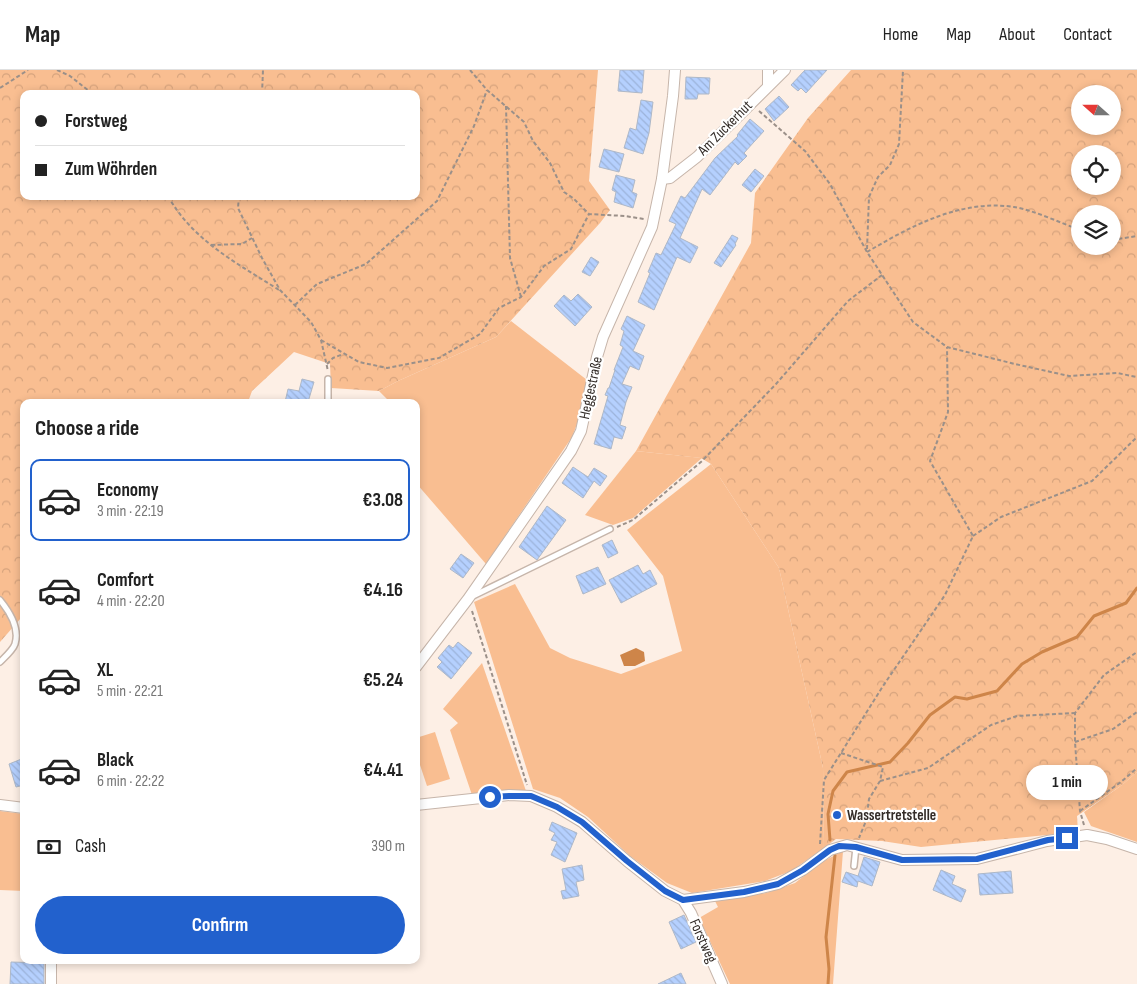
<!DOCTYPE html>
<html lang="en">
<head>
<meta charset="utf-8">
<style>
  :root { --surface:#fff; --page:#f2f2f2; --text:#222; --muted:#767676; --line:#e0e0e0; --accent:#2261cd }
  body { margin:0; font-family:"Sofia Sans Condensed",sans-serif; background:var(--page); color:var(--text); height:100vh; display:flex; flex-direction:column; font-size:19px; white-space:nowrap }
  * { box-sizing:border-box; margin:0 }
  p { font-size:16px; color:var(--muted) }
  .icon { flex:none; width:28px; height:28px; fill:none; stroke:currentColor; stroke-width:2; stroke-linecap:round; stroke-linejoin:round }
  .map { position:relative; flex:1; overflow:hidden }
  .side { position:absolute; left:20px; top:329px; width:400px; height:565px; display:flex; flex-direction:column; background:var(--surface); border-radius:10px; box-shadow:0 2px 8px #0003 }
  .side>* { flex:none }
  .guide { position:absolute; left:20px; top:20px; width:400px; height:110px; border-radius:10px; box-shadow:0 2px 8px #0003; display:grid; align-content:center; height:110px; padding:0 15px; background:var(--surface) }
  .needle { width:32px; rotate:291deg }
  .controls { position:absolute; left:1071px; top:15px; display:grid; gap:10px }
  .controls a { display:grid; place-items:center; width:50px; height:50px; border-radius:50%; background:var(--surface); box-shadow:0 2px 8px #0003; font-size:25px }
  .end { position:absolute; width:22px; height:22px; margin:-11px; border:6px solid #2261cd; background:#fff; box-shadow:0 0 0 2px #fff }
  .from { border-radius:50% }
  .bubble { position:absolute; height:35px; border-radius:18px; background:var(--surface); box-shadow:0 2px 8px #0003; font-size:16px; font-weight:700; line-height:35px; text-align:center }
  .guide b { display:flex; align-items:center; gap:18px; height:48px; font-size:19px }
  .guide b+b { border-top:1px solid var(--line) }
  .guide i { width:12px; height:12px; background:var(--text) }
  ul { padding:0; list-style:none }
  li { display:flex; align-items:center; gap:15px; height:82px; margin:0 10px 8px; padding:0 5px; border:2px solid transparent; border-radius:10px }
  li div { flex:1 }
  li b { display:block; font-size:19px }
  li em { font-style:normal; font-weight:700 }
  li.selected { border-color:var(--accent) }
  li>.icon { width:45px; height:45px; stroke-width:1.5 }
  h2 { padding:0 15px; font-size:22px; line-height:60px }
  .pay { display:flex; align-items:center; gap:12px; height:55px; padding:0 15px; font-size:19px }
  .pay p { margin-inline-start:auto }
  .primary-button { display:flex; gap:10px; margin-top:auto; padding:10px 15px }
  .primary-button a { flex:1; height:58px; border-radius:30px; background:var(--accent); color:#fff; font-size:20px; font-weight:700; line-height:58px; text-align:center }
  header { display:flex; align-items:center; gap:30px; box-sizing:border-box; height:70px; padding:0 25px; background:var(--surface); border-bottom:1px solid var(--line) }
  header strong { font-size:24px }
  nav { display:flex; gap:28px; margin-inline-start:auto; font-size:18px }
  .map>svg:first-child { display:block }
  .grass { fill:#f9be91 }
  .forest { fill:url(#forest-crowns); fill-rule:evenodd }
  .water { fill:#ce8549 }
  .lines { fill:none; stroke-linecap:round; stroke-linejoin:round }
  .stream { stroke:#ce8549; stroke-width:3 }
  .building { fill:url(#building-back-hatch); stroke:#aeb8c7 }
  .service-casing { stroke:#c6b5aa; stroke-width:8 }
  .minor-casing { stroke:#c6b5aa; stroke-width:12 }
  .path { stroke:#9b9089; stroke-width:2; stroke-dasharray:4 2.5; stroke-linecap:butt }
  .service { stroke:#fff; stroke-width:5 }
  .minor { stroke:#fff; stroke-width:10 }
  .route { stroke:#2261cd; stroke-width:6 }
  .poi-dot { fill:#2261cd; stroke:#fff; stroke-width:2 }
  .labels { text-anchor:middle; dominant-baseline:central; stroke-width:4.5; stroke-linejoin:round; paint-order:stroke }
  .street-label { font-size:15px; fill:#332c28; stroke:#fff }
  .poi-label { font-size:15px; font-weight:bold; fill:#332c28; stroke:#fff; text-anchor:start }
</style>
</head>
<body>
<header>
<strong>Map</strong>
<nav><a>Home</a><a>Map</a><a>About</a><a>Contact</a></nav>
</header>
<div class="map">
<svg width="1137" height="914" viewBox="0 0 1137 914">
  <defs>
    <pattern id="forest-crowns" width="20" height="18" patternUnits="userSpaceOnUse" patternTransform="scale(1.25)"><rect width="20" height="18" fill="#f9be91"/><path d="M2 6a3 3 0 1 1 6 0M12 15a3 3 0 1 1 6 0" fill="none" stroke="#d6a37d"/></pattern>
    <pattern id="building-back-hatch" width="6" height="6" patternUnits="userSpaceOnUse" patternTransform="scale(1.25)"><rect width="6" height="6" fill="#b5d0fe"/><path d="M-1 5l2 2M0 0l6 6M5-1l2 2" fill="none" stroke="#9cb3da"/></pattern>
  </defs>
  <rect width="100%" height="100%" fill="#fdefe5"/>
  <g class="grass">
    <path d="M511 251 587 310 577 354 572 367 486 494 416 413V332H390L379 321 398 311 496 267Z"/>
    <path d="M636 381 702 388 633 448 613 455 585 445Z"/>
    <path d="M711 394 779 498 823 698 824 778 791 801 765 811 692 823 667 813 630 786 588 747 560 728 533 719 474 532 515 514 550 578 570 588 621 604 682 581 663 506 627 460Z"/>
    <path d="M482 593 526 721 472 725 450 660 458 653 443 639Z"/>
    <path d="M435 662 450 709 427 716 416 683V668Z"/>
    <path d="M1137 702V772L1091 756 1084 742 1122 715Z"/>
    <path d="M0 741 24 744V821L0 820Z"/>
    <path d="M843 781 833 914H730L699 848 718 837 715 831 766 823 795 813 822 792Z"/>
  </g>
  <g class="forest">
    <path d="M0 0H598L589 111 610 140 600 153 496 267 398 311 379 321 331 318 330 294 294 282 252 321 248 332H24V548H21L0 572ZM24 24H416V126H24Z"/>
    <path d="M851 0H1137V702L1122 715 1077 746 1078 762 921 777 882 771 836 769 824 778 823 698 779 498 711 394 701 388 636 381 751 173 755 123 808 48ZM1080 24H1112V56H1080ZM1080 84H1112V116H1080ZM1080 144H1112V176H1080Z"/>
  </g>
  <path class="water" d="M636 578 644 582 645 591 635 596H624L620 585Z"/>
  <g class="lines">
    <g class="stream">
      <path d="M830 770 828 744 833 721 847 702 890 692 908 673 930 645 955 627 967 629 997 621 1022 594 1042 582 1077 567 1094 546 1126 533 1137 518"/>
      <path d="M828 914 829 899 826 867 835 785"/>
    </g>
  </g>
  <g class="building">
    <path d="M620 0H644L642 23 618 21Z"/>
    <path d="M805 0H827L806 23 801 18 798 21 791 15Z"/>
    <path d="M686 7 710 8 709 24H698L697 29H685Z"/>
    <path d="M779 26 789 37 774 51 765 39Z"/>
    <path d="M641 30 653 32 649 63 643 84 624 78 630 58 636 60Z"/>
    <path d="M750 49 764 61 744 83 747 86 738 95 735 92 710 125 702 119 680 168 698 177 690 193 677 187 654 240 638 232 650 203 648 202 656 183 661 185 676 154 669 151 681 126 685 128 715 88 738 66 737 65Z"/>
    <path d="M604 79 624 84 619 102 599 97Z"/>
    <path d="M755 99 764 106 751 122 742 115Z"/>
    <path d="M616 105 635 110 632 122 637 124 633 138 614 132 616 122 612 120Z"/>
    <path d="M732 165 738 168 735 174 736 175 721 197 714 193Z"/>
    <path d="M591 187 599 192 590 206 582 202Z"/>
    <path d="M578 224 592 237 575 256 554 236 564 225 571 231Z"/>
    <path d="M627 246 645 255 633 281 644 286 639 300 630 296 622 314 632 317 626 332 620 355 626 357 622 369 614 367 611 379 594 374 608 326 605 325 608 318H609L615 300H614L623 277 620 275 624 261 621 259Z"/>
    <path d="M302 309 314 312 308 332H285L288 319 299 321Z"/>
    <path d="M573 397 588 407 594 398 607 406 600 416 594 411 583 428 562 413Z"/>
    <path d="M547 436 566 450 537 490 519 477Z"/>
    <path d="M612 470 618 483 608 488 602 475Z"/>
    <path d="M461 484 474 493 463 508 450 499Z"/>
    <path d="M638 495 643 504 650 500 657 514 621 533 609 510Z"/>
    <path d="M598 497 606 514 583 524 576 506Z"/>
    <path d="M458 572 472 583 451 609 437 597 442 592 438 588 449 575 453 578Z"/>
    <path d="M24 688V715L16 717 9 694Z"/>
    <path d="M552 752 577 763 565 792 551 785 557 772 551 770 555 763 549 760Z"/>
    <path d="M864 787 880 792 872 816 858 811 857 817 842 812 846 802 858 806Z"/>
    <path d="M582 795 584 810 576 812 579 826 563 829 561 821 566 820 562 799Z"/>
    <path d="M941 800 955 806 952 814 966 820 961 832 933 820Z"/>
    <path d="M1011 801 1013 823 980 825 978 804Z"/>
    <path d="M684 845 696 872 681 879 669 852Z"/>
    <path d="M11 892 44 893V914H10Z"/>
    <path d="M681 903 686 914H658Z"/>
  </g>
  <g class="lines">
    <defs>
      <g id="service">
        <path d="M328 332V309"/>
        <path d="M471 527 610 459"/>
        <path d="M0 530C9 541 20 558 15 574 13 580 5 587 0 592"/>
        <path d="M854 796 856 777"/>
      </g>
      <g id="minor">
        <path d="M768 15V0"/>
        <path d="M662 109 670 108 697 87 785 0"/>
        <path d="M416 597 468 529 571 381 581 361 597 287 603 267 652 157 662 109 673 26 675 0"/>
        <path d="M0 735 24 738"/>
        <path d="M416 735 509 725 531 726 557 737 582 752 627 791 665 821 683 830 691 843 722 914"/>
        <path d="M683 830 744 822 778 814 803 800 830 780 847 775 902 790 977 789 1047 771 1087 765 1107 769 1137 779"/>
        <path d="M51 914V890"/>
      </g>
    </defs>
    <use href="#service" class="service-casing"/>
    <use href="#minor" class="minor-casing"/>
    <g class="path">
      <path d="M57 0 70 6 93 24"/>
      <path d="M470 0 487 20 524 52 533 71 550 93 564 122 573 128 589 144 625 146 644 149"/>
      <path d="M0 18 28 0"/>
      <path d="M262 24 263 0"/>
      <path d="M506 36 510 188 521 227"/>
      <path d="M759 41 805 81 830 114 867 182 913 252 947 277 1015 294 1069 306 1117 303 1137 307"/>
      <path d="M168 126C193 171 237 193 279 220"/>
      <path d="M239 126 238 138 262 188 280 220 311 252 321 270 328 301"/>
      <path d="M1112 170 1137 166"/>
      <path d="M211 175 242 174 252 168"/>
      <path d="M867 179 869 127 878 107 890 95 899 74 903 0"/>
      <path d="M867 182C911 156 961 129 1014 137 1033 140 1061 153 1080 160"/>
      <path d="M295 235 317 214 366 194 437 131 474 56 487 20"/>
      <path d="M321 270 359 292 387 298 439 288 480 264 499 238 521 227 544 196 571 179 589 144"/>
      <path d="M327 294 333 288 343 284"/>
      <path d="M617 457 633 450 702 391 776 314 848 231 882 205"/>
      <path d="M973 466 1001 447 1092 411 1137 367"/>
      <path d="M472 541 527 715"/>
      <path d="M1075 672 1113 659 1137 642"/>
      <path d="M841 683 883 697 880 711 869 729 866 751 859 768"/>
      <path d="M880 711 928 698 991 655 1017 646 1075 643"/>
      <path d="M1080 741 1121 712 1137 698"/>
      <path d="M1084 755 1080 741 1075 672V643L1104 605 1137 582"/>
      <path d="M820 774 824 710 883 616 945 525 973 466 930 391 948 342 947 277"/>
    </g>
    <use href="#service" class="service"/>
    <use href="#minor" class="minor"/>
  </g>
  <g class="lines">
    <path class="route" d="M490 727 509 726H531L557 737 582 752 627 791 665 821 683 830 744 822 778 814 803 800 830 780 839 776 856 777 902 790 977 789 1048 770 1067 768"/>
  </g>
  <circle class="poi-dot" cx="837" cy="745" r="5"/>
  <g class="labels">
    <g class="street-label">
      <text transform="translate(725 58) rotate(-45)">Am Zuckerhut</text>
      <text transform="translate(591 318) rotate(-78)">Heggestraße</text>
      <text transform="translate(703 871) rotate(66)">Forstweg</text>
    </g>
    <g class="poi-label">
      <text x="847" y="745">Wassertretstelle</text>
    </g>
  </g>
</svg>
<div class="controls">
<a><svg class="needle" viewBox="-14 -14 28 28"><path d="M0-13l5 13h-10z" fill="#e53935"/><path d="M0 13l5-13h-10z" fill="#767676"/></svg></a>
<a><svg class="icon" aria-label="locate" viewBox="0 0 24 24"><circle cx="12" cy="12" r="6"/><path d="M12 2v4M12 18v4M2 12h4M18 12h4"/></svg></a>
<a><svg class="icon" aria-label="layers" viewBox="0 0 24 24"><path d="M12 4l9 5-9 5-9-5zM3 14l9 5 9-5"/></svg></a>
</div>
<i class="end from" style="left:490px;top:727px"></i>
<i class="end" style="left:1067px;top:768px"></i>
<div class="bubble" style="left:1026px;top:695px;width:82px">1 min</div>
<div class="guide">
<b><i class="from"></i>Forstweg</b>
<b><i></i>Zum Wöhrden</b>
</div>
<section class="side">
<h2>Choose a ride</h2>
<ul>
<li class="selected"><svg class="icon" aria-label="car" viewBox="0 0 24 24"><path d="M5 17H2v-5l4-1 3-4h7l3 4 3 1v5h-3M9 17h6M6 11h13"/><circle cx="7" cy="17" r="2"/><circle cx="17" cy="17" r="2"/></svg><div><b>Economy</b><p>3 min · 22:19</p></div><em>€3.08</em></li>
<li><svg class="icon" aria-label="car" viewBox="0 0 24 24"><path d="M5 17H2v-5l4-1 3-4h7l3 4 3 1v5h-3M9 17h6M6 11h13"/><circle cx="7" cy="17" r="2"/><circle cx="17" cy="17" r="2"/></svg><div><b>Comfort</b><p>4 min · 22:20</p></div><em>€4.16</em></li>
<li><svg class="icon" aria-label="car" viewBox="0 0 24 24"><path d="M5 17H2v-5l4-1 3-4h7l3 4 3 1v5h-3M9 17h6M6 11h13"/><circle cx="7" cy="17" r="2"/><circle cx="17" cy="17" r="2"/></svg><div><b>XL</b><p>5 min · 22:21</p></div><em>€5.24</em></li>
<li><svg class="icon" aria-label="car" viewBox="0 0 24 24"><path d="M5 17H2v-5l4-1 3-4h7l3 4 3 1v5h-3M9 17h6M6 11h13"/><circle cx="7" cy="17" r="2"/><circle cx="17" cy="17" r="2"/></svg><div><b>Black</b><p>6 min · 22:22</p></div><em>€4.41</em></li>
</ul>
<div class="pay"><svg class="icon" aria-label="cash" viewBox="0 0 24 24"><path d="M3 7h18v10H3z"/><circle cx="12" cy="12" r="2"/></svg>Cash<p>390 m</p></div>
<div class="primary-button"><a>Confirm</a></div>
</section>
</div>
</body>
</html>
